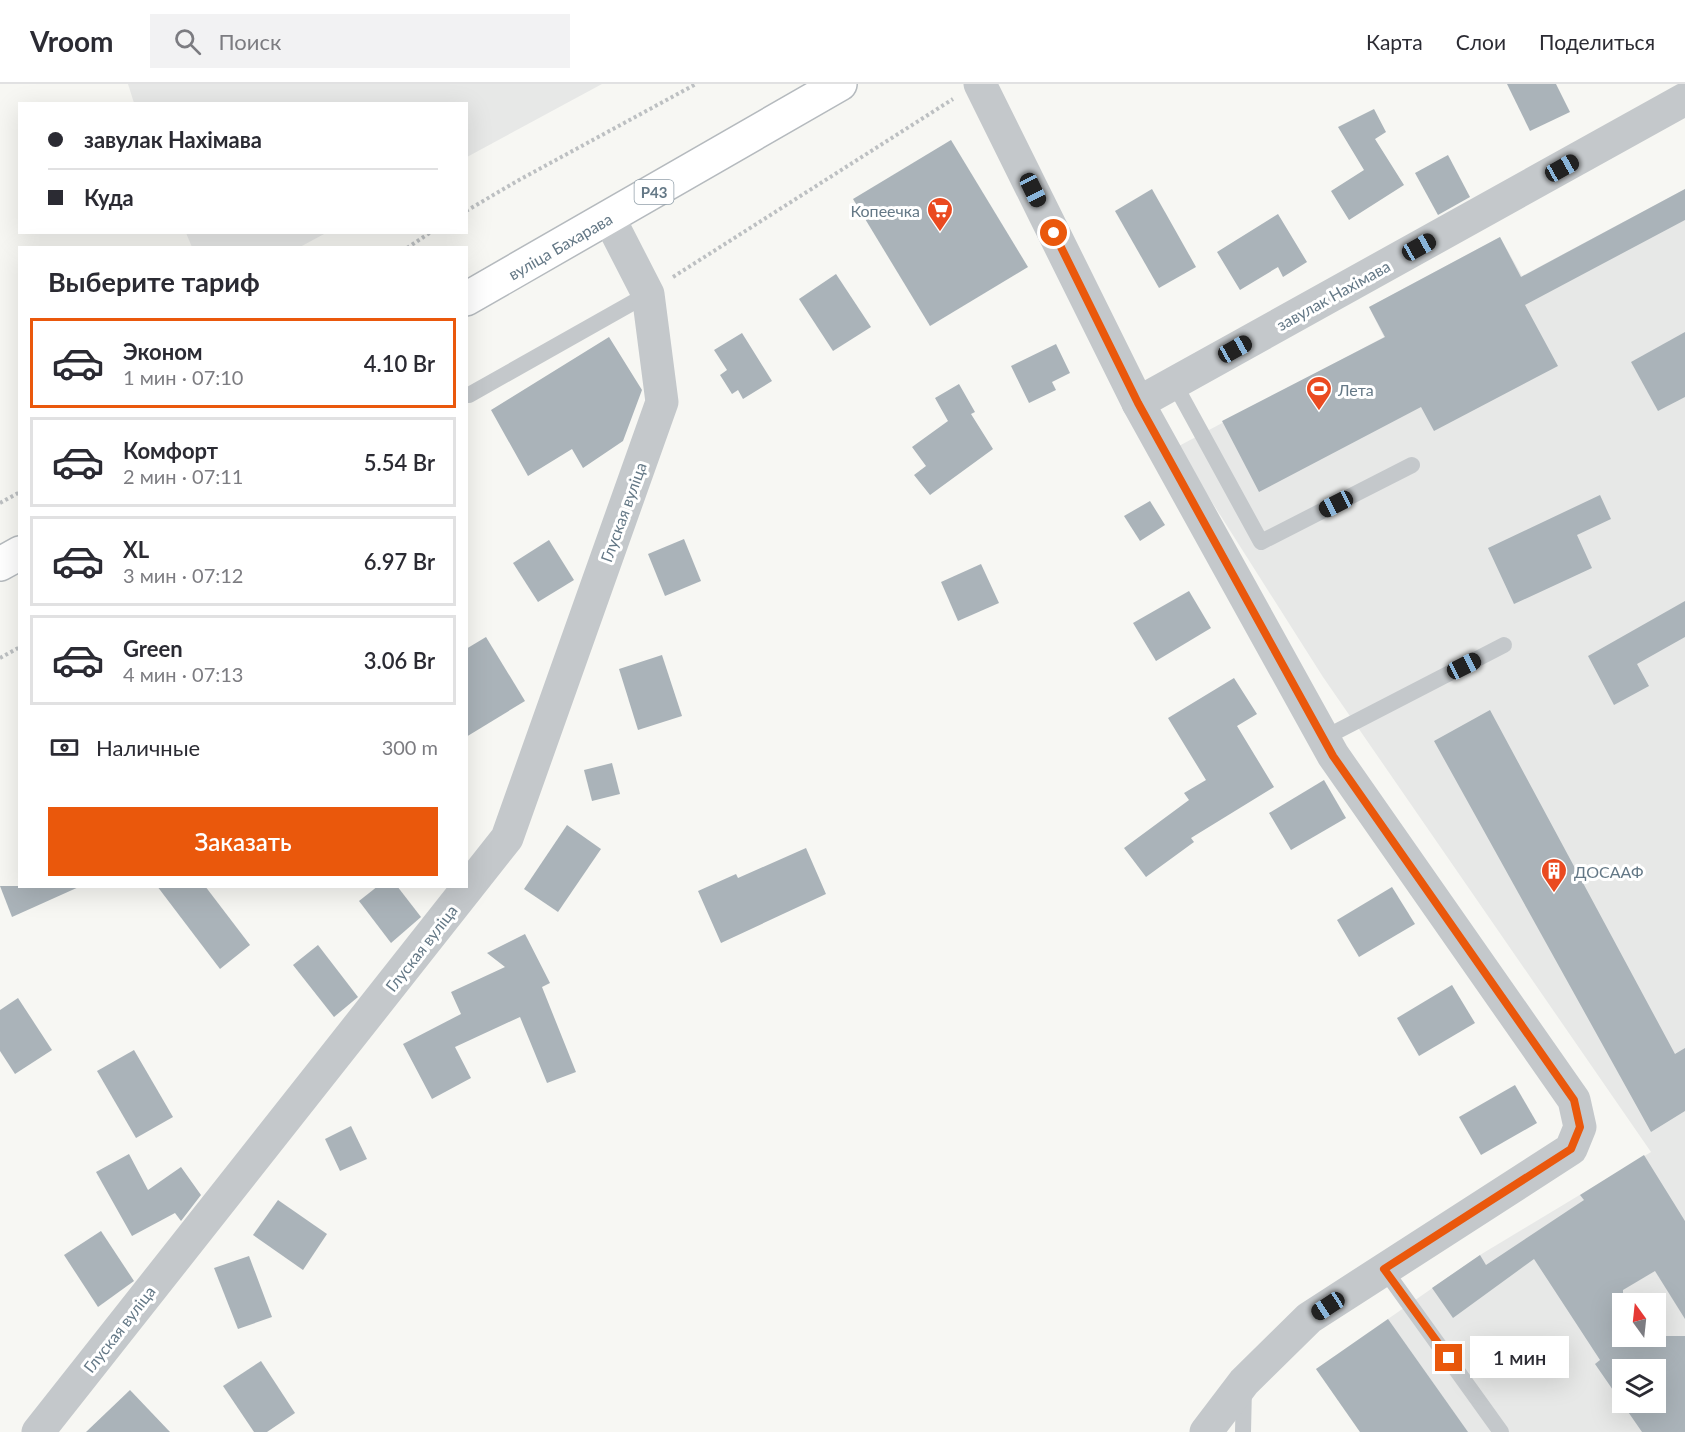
<!DOCTYPE html>
<html lang="ru">
<head>
<meta charset="utf-8">
<style>
  :root { --surface:#fff; --page:#f2f2f3; --text:#2b2b33; --muted:#7c7c81; --line:#e1e1e2; --accent:#ea580c }
  body { margin:0; font-family:Lato,sans-serif; background:var(--page); color:var(--text); height:100vh; display:flex; flex-direction:column; font-size:22px; white-space:nowrap }
  * { box-sizing:border-box; margin:0 }
  p { font-size:20px; color:var(--muted) }
  .icon { flex:none; width:33px; height:33px; fill:none; stroke:currentColor; stroke-width:2; stroke-linecap:round; stroke-linejoin:round }
  .map { position:relative; flex:1; overflow:hidden }
  .drawer { position:absolute; left:18px; top:162px; width:450px; height:642px; display:flex; flex-direction:column; background:var(--surface); border-radius:0px; box-shadow:0 6px 24px #0002 }
  .drawer>* { flex:none }
  .banner { position:absolute; left:18px; top:18px; width:450px; height:132px; border-radius:0px; box-shadow:0 6px 24px #0002; display:grid; align-content:center; height:132px; padding:0 30px; background:var(--surface) }
  .needle { width:39px; rotate:345deg }
  .fabs { position:absolute; left:1612px; top:1209px; display:grid; gap:12px }
  .fabs a { display:grid; place-items:center; width:54px; height:54px; border-radius:0px; background:var(--surface); box-shadow:0 6px 24px #0002; font-size:30px }
  .end { position:absolute; width:27px; height:27px; margin:-14px; border:8px solid #ea580c; background:#fff; box-shadow:0 0 0 3px #fff }
  .from { border-radius:50% }
  .bubble { position:absolute; height:42px; border-radius:0px; background:var(--surface); box-shadow:0 6px 24px #0002; font-size:20px; font-weight:600; line-height:42px; text-align:center }
  .car { position:absolute; width:18px; height:36px; margin:-18px -9px; border-radius:8px; box-shadow:0 0 4px 2px #0007; background:linear-gradient(#222 24%,#8ab4d8 0 40%,#222 0 76%,#8ab4d8 0 86%,#222 0) }
  .banner b { display:flex; align-items:center; gap:21px; height:57px; font-size:22px }
  .banner b+b { border-top:2px solid var(--line) }
  .banner i { width:15px; height:15px; background:var(--text) }
  ul { padding:0; list-style:none }
  li { display:flex; align-items:center; gap:18px; height:90px; margin:0 12px 9px; padding:0 18px; border:3px solid var(--line); border-radius:0px }
  li div { flex:1 }
  li b { display:block; font-size:22px }
  li em { font-style:normal; font-weight:600 }
  li.on { border-color:var(--accent) }
  li>.icon { width:54px; height:54px; stroke-width:1.5 }
  h2 { padding:0 30px; font-size:27px; line-height:72px }
  .pay { display:flex; align-items:center; gap:15px; height:66px; padding:0 30px; font-size:22px }
  .pay p { margin-inline-start:auto }
  .primary-button { display:flex; gap:12px; margin-top:auto; padding:12px 30px }
  .primary-button a { flex:1; height:69px; border-radius:0px; background:var(--accent); color:#fff; font-size:24px; font-weight:600; line-height:69px; text-align:center }
  header { display:flex; align-items:center; gap:36px; box-sizing:border-box; height:84px; padding:0 30px; background:var(--surface); border-bottom:2px solid var(--line) }
  header strong { font-size:28px }
  nav { display:flex; gap:33px; margin-inline-start:auto; font-size:21px }
  .search { width:420px; height:54px; background:var(--page); display:flex; align-items:center; gap:15px; box-sizing:border-box; padding:0 21px; border-radius:0px; color:var(--muted); font-size:22px }
  .map>svg:first-child { display:block }
  .built { fill:#e7e8e7; fill-rule:evenodd }
  .building { fill:#aab3b9; fill-rule:evenodd }
  .lines { fill:none; stroke-linecap:round; stroke-linejoin:round }
  .primary-casing { stroke:#b5babe; stroke-width:36 }
  .path { stroke:#bdc0c2; stroke-width:4; stroke-dasharray:3 3; stroke-linecap:butt }
  .lane { stroke:#c4c8cb; stroke-width:16 }
  .street { stroke:#c4c8cb; stroke-width:33 }
  .primary { stroke:#fff; stroke-width:33 }
  .route { stroke:#ea580c; stroke-width:8 }
  .labels { text-anchor:middle; dominant-baseline:central; stroke-width:6; stroke-linejoin:round; paint-order:stroke }
  .shield { fill:#fff; stroke:#92a0aa; stroke-width:1.5 }
  .shield-label { font-size:15px; font-weight:bold; fill:#647886 }
  .poi-label { font-size:16px; fill:#647886; stroke:#fff; text-anchor:start }
  .street-label { font-size:16px; fill:#647886; stroke:#fff }
</style>
</head>
<body>
<header>
<strong>Vroom</strong>
<div class="search"><svg class="icon" aria-label="search" viewBox="0 0 24 24"><circle cx="10" cy="10" r="6"/><path d="M15 15l6 6"/></svg>Поиск</div>
<nav><a>Карта</a><a>Слои</a><a>Поделиться</a></nav>
</header>
<div class="map">
<svg width="1685" height="1348" viewBox="0 0 1685 1348">
  <rect width="100%" height="100%" fill="#f7f7f3"/>
  <g class="built">
    <path d="M128 0H602L467 73 466 20 134 19Z"/>
    <path d="M1685 105V1348H1360L1316 1285 1480 1171 1651 1068 1323 593 1177 363 1384 253 1369 223 1500 153 1522 192ZM1623 1220H1656V1252H1623ZM1623 1286H1656V1318H1623Z"/>
    <path d="M186 149H326L298 164 192 163Z"/>
  </g>
  <g class="building">
    <path d="M1507 0H1556L1570 28 1530 47Z"/>
    <path d="M1374 25 1386 48 1375 55 1404 101 1349 136 1331 107 1364 86 1338 43Z"/>
    <path d="M951 56 1028 183 930 242 853 115Z"/>
    <path d="M1448 71 1470 113 1438 131 1415 89Z"/>
    <path d="M1152 105 1196 183 1159 204 1115 127Z"/>
    <path d="M1685 105V136L1525 221 1558 282 1434 347 1421 323 1259 408 1222 337 1385 253 1369 223 1500 153 1521 193Z"/>
    <path d="M1278 130 1307 178 1283 193 1278 183 1240 206 1217 168Z"/>
    <path d="M836 190 871 243 833 267 799 215Z"/>
    <path d="M1685 248V313L1658 327 1631 278Z"/>
    <path d="M742 249 772 297 743 315 738 306 732 310 720 291 727 286 714 266Z"/>
    <path d="M609 253 642 306 623 357 583 384 572 365 528 392 491 326Z"/>
    <path d="M1056 260 1070 289 1052 298 1056 306 1029 319 1011 282Z"/>
    <path d="M959 300 975 328 971 330 993 365 930 411 914 391 926 382 912 363 948 337 935 314Z"/>
    <path d="M1600 411 1611 435 1577 451 1592 484 1514 520 1488 464Z"/>
    <path d="M1150 417 1165 441 1140 457 1124 432Z"/>
    <path d="M684 455 701 497 665 512 648 470Z"/>
    <path d="M549 456 574 496 538 518 513 479Z"/>
    <path d="M981 480 999 519 958 537 941 498Z"/>
    <path d="M1189 507 1211 544 1156 577 1133 539Z"/>
    <path d="M1685 517V553L1637 580 1649 602 1614 621 1588 572Z"/>
    <path d="M486 553 525 617 466 653V565Z"/>
    <path d="M662 571 682 632 638 646 619 585Z"/>
    <path d="M1234 594 1257 630 1237 642 1274 703 1191 754 1194 758 1146 793 1124 764 1189 716 1184 709 1206 696 1168 634Z"/>
    <path d="M1490 626 1675 970 1685 964V1027L1651 1048 1434 657Z"/>
    <path d="M612 679 620 710 592 717 584 686Z"/>
    <path d="M1324 696 1346 734 1291 766 1269 729Z"/>
    <path d="M567 741 601 765 558 828 524 805Z"/>
    <path d="M806 764 826 810 721 859 698 807 736 790 738 794Z"/>
    <path d="M0 802H81L12 833Z"/>
    <path d="M157 802H205L250 861 220 885Z"/>
    <path d="M378 802H397L421 833 391 859 359 817Z"/>
    <path d="M1392 803 1415 840 1359 873 1337 836Z"/>
    <path d="M525 850 550 899 542 903 576 988 547 999 520 933 455 963 471 994 432 1015 403 960 461 930 451 908 505 883 487 869Z"/>
    <path d="M318 861 358 913 334 933 293 881Z"/>
    <path d="M1452 901 1475 939 1419 972 1397 934Z"/>
    <path d="M18 914 52 966 15 990 0 967V926Z"/>
    <path d="M134 966 173 1033 136 1054 97 987Z"/>
    <path d="M1515 1001 1537 1039 1481 1071 1459 1033Z"/>
    <path d="M351 1042 367 1075 340 1087 325 1055Z"/>
    <path d="M129 1070 148 1106 181 1083 201 1111 181 1137 175 1129 132 1152 96 1088Z"/>
    <path d="M1644 1071 1685 1137V1235L1655 1187 1623 1206V1252H1685V1348H1642L1595 1280 1600 1276 1534 1175 1453 1234 1432 1204 1480 1171 1486 1181 1584 1116 1580 1111ZM1623 1286H1656V1318H1623Z"/>
    <path d="M278 1116 327 1150 303 1186 253 1151Z"/>
    <path d="M101 1147 134 1197 98 1223 64 1171Z"/>
    <path d="M249 1172 272 1233 238 1245 214 1184Z"/>
    <path d="M1388 1235 1468 1348H1360L1316 1285Z"/>
    <path d="M261 1277 295 1329 267 1348H254L223 1302Z"/>
    <path d="M130 1306 170 1348H86Z"/>
  </g>
  <g class="lines">
    <defs>
      <g id="primary">
        <path d="M466 215 840 0"/>
        <path d="M0 480 20 469"/>
      </g>
    </defs>
    <use href="#primary" class="primary-casing"/>
    <g class="path">
      <path d="M466 127 519 96 696 0"/>
      <path d="M407 164 431 148"/>
      <path d="M673 193 953 15"/>
      <path d="M0 419 20 408"/>
      <path d="M0 574 20 563"/>
    </g>
    <g class="lane">
      <path d="M1174 299 1261 458 1412 381"/>
      <path d="M469 311 648 210"/>
      <path d="M1324 654 1504 561"/>
      <path d="M1384 1185 1501 1348"/>
      <path d="M1243 1348 1244 1304"/>
    </g>
    <g class="street">
      <path d="M980 0 1138 319 1333 671 1574 1016 1580 1043 1571 1065 1309 1234 1244 1298 1206 1348"/>
      <path d="M1138 319 1685 15"/>
      <path d="M38 1348 507 754 662 318 648 210 609 134"/>
    </g>
    <use href="#primary" class="primary"/>
  </g>
  <g class="lines">
    <path class="route" d="M1054 149 1138 319 1333 672 1574 1016 1580 1043 1571 1065 1384 1185 1449 1274"/>
  </g>
  <defs>
    <symbol id="supermarket-pin" viewBox="-11 -11 22 30"><path d="M0 17L-7.5 6A9.5 9.5 0 1 1 7.5 6Z" fill="#ea4a20" stroke="#fff"/><path d="M-6-5.5h2.5l.6 2H6L4.5 2H-2.5L-4.4-4H-6ZM-1.5 3.2a1.3 1.3 0 1 0 .1 0ZM3 3.2a1.3 1.3 0 1 0 .1 0Z" fill="#fff"/></symbol>
    <symbol id="stadium-pin" viewBox="-11 -11 22 30"><path d="M0 17L-7.5 6A9.5 9.5 0 1 1 7.5 6Z" fill="#ea4a20" stroke="#fff"/><path d="M0-5a6.5 5 0 1 0 0 10a6.5 5 0 1 0 0-10ZM-3.5-1.8h7v3.6h-7Z" fill="#fff"/></symbol>
    <symbol id="building-pin" viewBox="-11 -11 22 30"><path d="M0 17L-7.5 6A9.5 9.5 0 1 1 7.5 6Z" fill="#ea4a20" stroke="#fff"/><path d="M-4-6H4V6H1V3H-1V6H-4ZM-2.5-4.3h1.7v1.8h-1.7ZM.8-4.3h1.7v1.8H.8ZM-2.5-1h1.7V.8h-1.7ZM.8-1h1.7V.8H.8Z" fill="#fff"/></symbol>
  </defs>
  <g fill-rule="evenodd">
    <use href="#supermarket-pin" x="925" y="111" width="30" height="40"/>
    <use href="#stadium-pin" x="1304" y="290" width="30" height="40"/>
    <use href="#building-pin" x="1539" y="772" width="30" height="40"/>
  </g>
  <g class="labels">
    <rect class="shield" x="634.5" y="96" width="39" height="24" rx="4.5"/>
    <g class="shield-label">
      <text x="654" y="108">Р43</text>
    </g>
    <g class="poi-label">
      <text x="920" y="126" text-anchor="end">Копеечка</text>
      <text x="1338" y="305">Лета</text>
      <text x="1574" y="787">ДОСААФ</text>
    </g>
    <g class="street-label">
      <text transform="translate(560 162) rotate(-30)">вуліца Бахарава</text>
      <text transform="translate(1333 211) rotate(-29)">завулак Нахімава</text>
      <text transform="translate(623 428) rotate(-70)">Глуская вуліца</text>
      <text transform="translate(421 864) rotate(-52)">Глуская вуліца</text>
      <text transform="translate(119 1245) rotate(-52)">Глуская вуліца</text>
    </g>
  </g>
</svg>
<div class="fabs">
<a><svg class="needle" viewBox="-14 -14 28 28"><path d="M0-13l5 13h-10z" fill="#e53935"/><path d="M0 13l5-13h-10z" fill="#7c7c81"/></svg></a>
<a><svg class="icon" aria-label="layers" viewBox="0 0 24 24"><path d="M12 4l9 5-9 5-9-5zM3 14l9 5 9-5"/></svg></a>
</div>
<i class="end from" style="left:1054px;top:149px"></i>
<i class="end" style="left:1449px;top:1274px"></i>
<div class="bubble" style="left:1470px;top:1252px;width:99px">1 мин</div>
<i class="car" style="left:1562px;top:84px;rotate:61deg"></i>
<i class="car" style="left:1033px;top:106px;rotate:154deg"></i>
<i class="car" style="left:1419px;top:163px;rotate:61deg"></i>
<i class="car" style="left:1235px;top:265px;rotate:61deg"></i>
<i class="car" style="left:1336px;top:420px;rotate:243deg"></i>
<i class="car" style="left:1464px;top:582px;rotate:63deg"></i>
<i class="car" style="left:1328px;top:1222px;rotate:237deg"></i>
<div class="banner">
<b><i class="from"></i>завулак Нахімава</b>
<b><i></i>Куда</b>
</div>
<section class="drawer">
<h2>Выберите тариф</h2>
<ul>
<li class="on"><svg class="icon" aria-label="car" viewBox="0 0 24 24"><path d="M5 17H2v-5l4-1 3-4h7l3 4 3 1v5h-3M9 17h6M6 11h13"/><circle cx="7" cy="17" r="2"/><circle cx="17" cy="17" r="2"/></svg><div><b>Эконом</b><p>1 мин · 07:10</p></div><em>4.10 Br</em></li>
<li><svg class="icon" aria-label="car" viewBox="0 0 24 24"><path d="M5 17H2v-5l4-1 3-4h7l3 4 3 1v5h-3M9 17h6M6 11h13"/><circle cx="7" cy="17" r="2"/><circle cx="17" cy="17" r="2"/></svg><div><b>Комфорт</b><p>2 мин · 07:11</p></div><em>5.54 Br</em></li>
<li><svg class="icon" aria-label="car" viewBox="0 0 24 24"><path d="M5 17H2v-5l4-1 3-4h7l3 4 3 1v5h-3M9 17h6M6 11h13"/><circle cx="7" cy="17" r="2"/><circle cx="17" cy="17" r="2"/></svg><div><b>XL</b><p>3 мин · 07:12</p></div><em>6.97 Br</em></li>
<li><svg class="icon" aria-label="car" viewBox="0 0 24 24"><path d="M5 17H2v-5l4-1 3-4h7l3 4 3 1v5h-3M9 17h6M6 11h13"/><circle cx="7" cy="17" r="2"/><circle cx="17" cy="17" r="2"/></svg><div><b>Green</b><p>4 мин · 07:13</p></div><em>3.06 Br</em></li>
</ul>
<div class="pay"><svg class="icon" aria-label="cash" viewBox="0 0 24 24"><path d="M3 7h18v10H3z"/><circle cx="12" cy="12" r="2"/></svg>Наличные<p>300 m</p></div>
<div class="primary-button"><a>Заказать</a></div>
</section>
</div>
</body>
</html>
